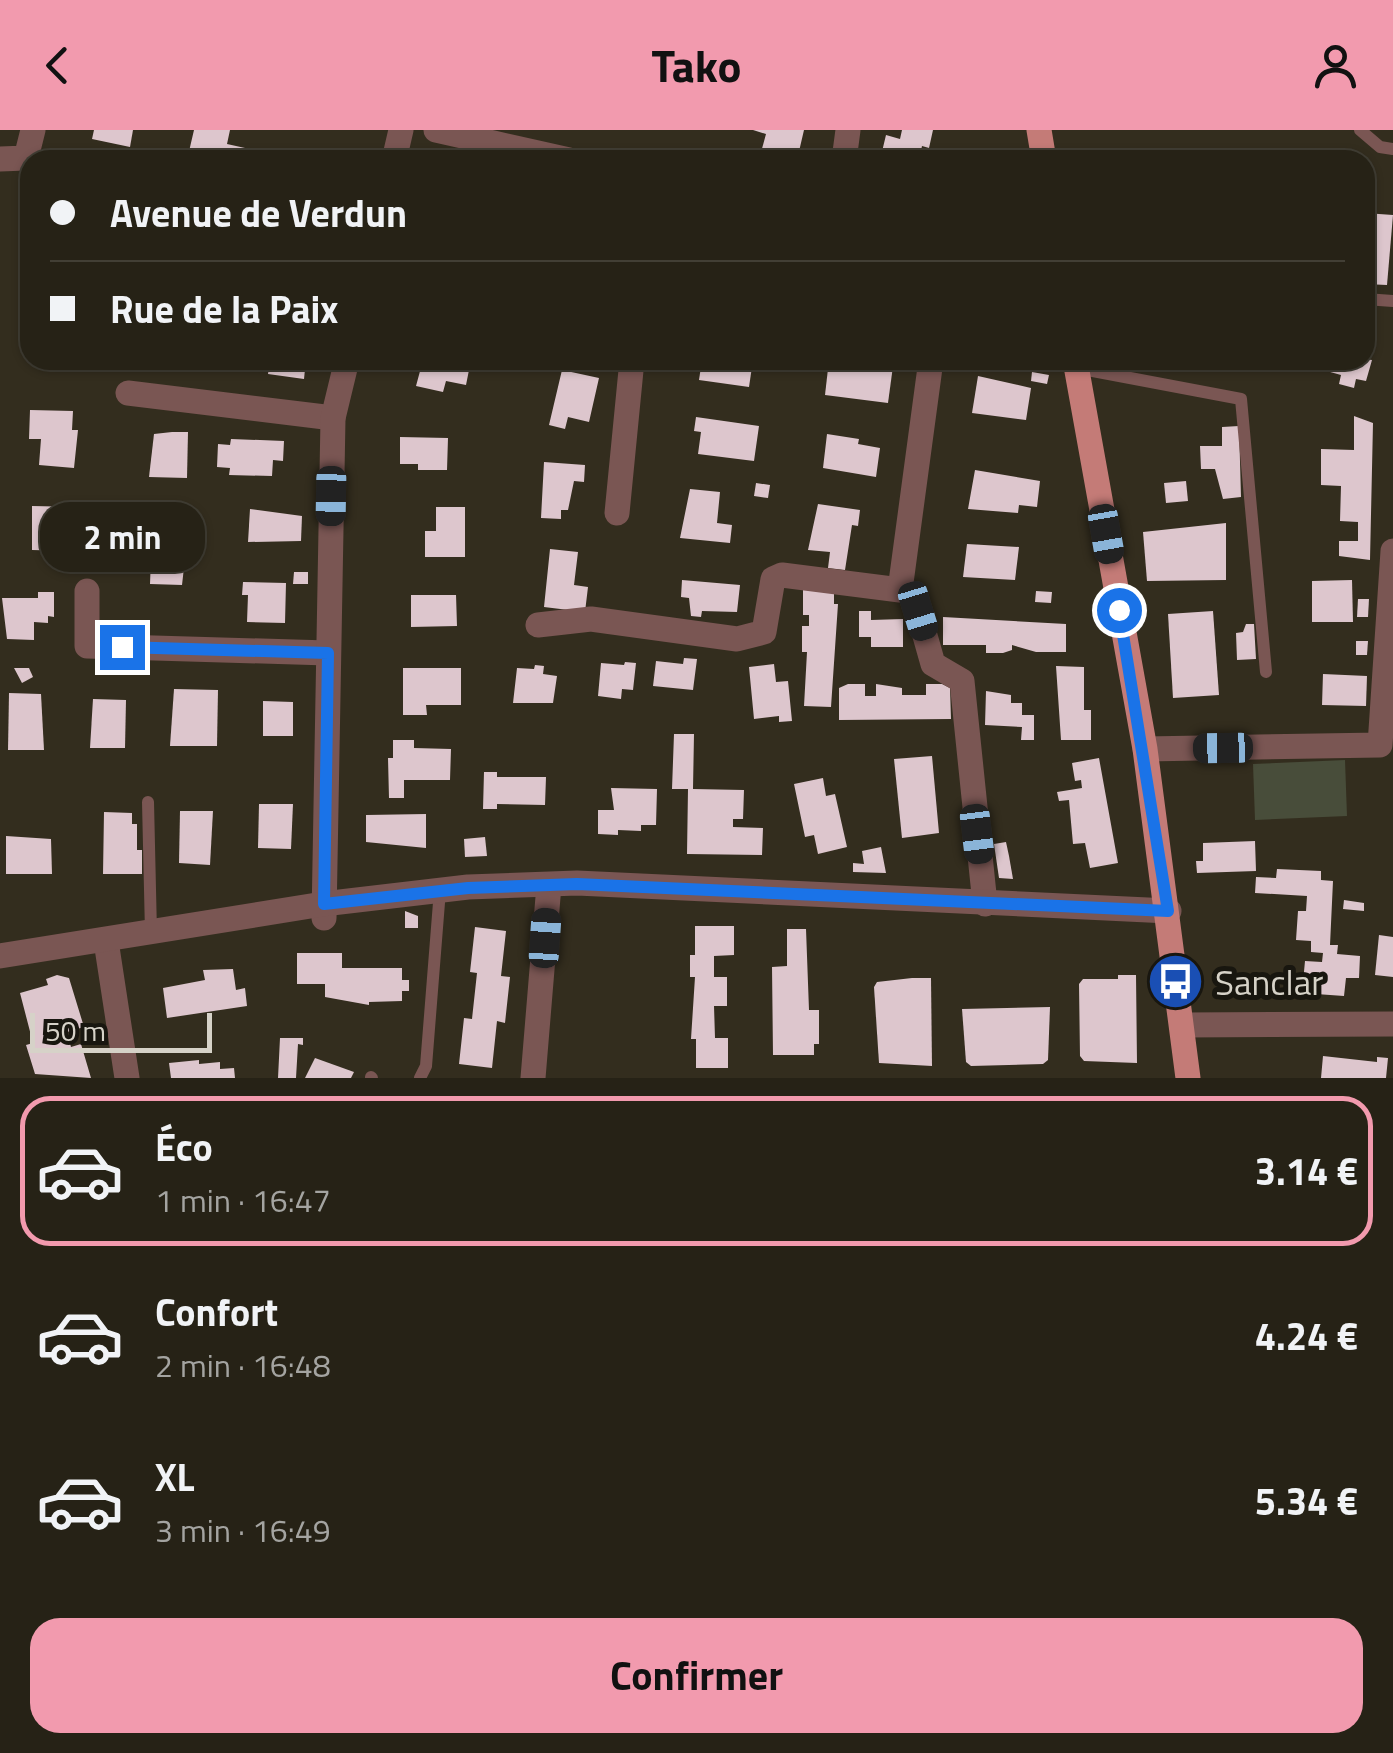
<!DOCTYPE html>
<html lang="fr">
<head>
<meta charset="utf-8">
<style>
  :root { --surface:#262216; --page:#2e2a1f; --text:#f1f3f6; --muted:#a4a4a1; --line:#423f35; --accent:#f29aae }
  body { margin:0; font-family:"Titillium Web",sans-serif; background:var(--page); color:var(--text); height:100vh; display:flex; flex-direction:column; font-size:38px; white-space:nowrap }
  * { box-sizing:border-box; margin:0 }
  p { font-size:32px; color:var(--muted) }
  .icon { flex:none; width:55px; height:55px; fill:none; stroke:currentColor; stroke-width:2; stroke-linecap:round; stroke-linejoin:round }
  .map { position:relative; height:948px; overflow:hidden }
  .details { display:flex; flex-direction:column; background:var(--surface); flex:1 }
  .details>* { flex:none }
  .guide { position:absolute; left:20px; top:20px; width:1355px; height:220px; border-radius:30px; box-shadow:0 2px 8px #0004,0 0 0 2px var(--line); display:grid; align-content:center; height:220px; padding:0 30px; background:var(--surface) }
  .scale { position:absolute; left:30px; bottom:25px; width:182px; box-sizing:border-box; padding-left:10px; border:5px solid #d6d2c8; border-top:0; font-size:28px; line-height:35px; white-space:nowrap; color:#d6d2c8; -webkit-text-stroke:8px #18160f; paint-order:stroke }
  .end { position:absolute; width:45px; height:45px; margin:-22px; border:12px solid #1a73e8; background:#fff; box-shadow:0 0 0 5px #fff }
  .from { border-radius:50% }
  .bubble { position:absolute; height:70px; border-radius:30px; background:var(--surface); box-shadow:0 2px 8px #0004,0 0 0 2px var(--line); font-size:32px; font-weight:700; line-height:70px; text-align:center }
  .car { position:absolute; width:30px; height:60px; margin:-30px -15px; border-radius:12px; box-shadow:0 0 8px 2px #0007; background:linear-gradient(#222 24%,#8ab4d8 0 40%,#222 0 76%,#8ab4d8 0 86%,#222 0) }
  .guide b { display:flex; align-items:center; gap:35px; height:95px; font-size:38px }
  .guide b+b { border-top:2px solid var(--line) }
  .guide i { width:25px; height:25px; background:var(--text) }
  ul { padding:18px 0 0; list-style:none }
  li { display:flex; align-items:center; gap:30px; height:150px; margin:0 20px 15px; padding:0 10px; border:5px solid transparent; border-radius:30px }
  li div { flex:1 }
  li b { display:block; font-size:38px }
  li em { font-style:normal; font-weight:700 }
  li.current { border-color:var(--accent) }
  li>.icon { width:90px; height:90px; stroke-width:1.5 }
  .cta { display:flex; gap:20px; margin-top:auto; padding:20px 30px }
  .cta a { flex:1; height:115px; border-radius:30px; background:var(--accent); color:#111; font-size:40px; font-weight:700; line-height:115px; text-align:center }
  header { display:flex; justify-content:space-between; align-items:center; height:130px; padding:0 30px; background:var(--accent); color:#111; font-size:45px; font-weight:700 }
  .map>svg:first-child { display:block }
  .green { fill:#484d3a }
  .building { fill:#ddc6cd }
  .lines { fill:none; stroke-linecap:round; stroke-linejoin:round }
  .service { stroke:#7a5653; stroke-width:12 }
  .minor { stroke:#7a5653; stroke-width:25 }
  .primary { stroke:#c47b77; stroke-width:25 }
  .route { stroke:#1a73e8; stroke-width:12 }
  .labels { text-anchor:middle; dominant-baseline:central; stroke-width:10; stroke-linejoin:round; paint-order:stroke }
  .poi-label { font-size:35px; fill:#d6d2c8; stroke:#18160f; text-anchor:start }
</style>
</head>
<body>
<header><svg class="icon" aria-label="back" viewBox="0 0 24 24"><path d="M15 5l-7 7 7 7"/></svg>Tako<svg class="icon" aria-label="person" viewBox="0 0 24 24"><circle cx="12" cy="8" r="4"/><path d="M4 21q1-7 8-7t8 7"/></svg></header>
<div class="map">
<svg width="1393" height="948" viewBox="0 0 1393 948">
  <rect width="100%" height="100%" fill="#332d1e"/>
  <path class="green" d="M1345 630 1347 686 1255 690 1253 634Z"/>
  <g class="building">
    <path d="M94 0H133L130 17 92 9Z"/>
    <path d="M194 0H230L227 14 245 18 243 30H187Z"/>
    <path d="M753 0H804L797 30 760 26 766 4Z"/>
    <path d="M902 0H933L929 18 922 16 919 30H880L886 5 900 9Z"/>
    <path d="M291 19 328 29V30H288Z"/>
    <path d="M1365 83 1393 85 1387 155 1365 154Z"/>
    <path d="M1365 229 1372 230 1366 251 1356 249 1354 258 1339 254 1341 245 1323 240 1326 230Z"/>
    <path d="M31 230H78V237L30 235Z"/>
    <path d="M201 230H219L216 242 199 241Z"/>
    <path d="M270 230H306L304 249 268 244Z"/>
    <path d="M423 230H471L466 255 446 251 443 262 416 256Z"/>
    <path d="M702 230H753L749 257 699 250Z"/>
    <path d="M829 230 893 236 888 273 825 265Z"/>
    <path d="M562 240 599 248 589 292 568 287 565 299 549 295Z"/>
    <path d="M1032 242 1049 245 1047 254 1031 251Z"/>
    <path d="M978 246 1031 258 1026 290 972 283Z"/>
    <path d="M30 280 73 281 72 300H78L74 338 39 335 41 309H29Z"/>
    <path d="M1354 286 1373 293 1370 430 1339 426V411H1358V392L1340 391 1341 356 1321 355V319L1354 320Z"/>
    <path d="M696 287 759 296 754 331 698 324 701 302 694 301Z"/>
    <path d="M1239 296 1241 367 1223 369 1215 339H1201L1200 316H1222V297Z"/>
    <path d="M172 302H188L187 348 149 347 154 304Z"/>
    <path d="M827 304 859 309 858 314 880 318 876 347 823 338Z"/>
    <path d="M400 307 448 308 447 340H418V334H400Z"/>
    <path d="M231 309 284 311 283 331 273 330 272 346 229 345 230 338 217 337 218 314 230 315Z"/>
    <path d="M544 332 585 335 584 352 574 351 568 380H561V389L541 388Z"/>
    <path d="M975 340 1040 351 1037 377 1019 375 1018 383 968 379Z"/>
    <path d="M1186 351 1188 371 1166 373 1164 353Z"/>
    <path d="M756 353 770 355 768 368 754 366Z"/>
    <path d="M690 359 720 362 717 393 732 395 730 413 680 408Z"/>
    <path d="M818 374 860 380 858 396 852 395 845 440 828 438 830 422 808 420Z"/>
    <path d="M32 376 80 377V403L71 404 69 421 32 420Z"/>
    <path d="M436 377H465V427H425V401H436Z"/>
    <path d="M250 379 302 386 301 411 248 412Z"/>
    <path d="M1226 393V450L1147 451 1143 402Z"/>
    <path d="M151 401H161L160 410 187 411 182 455 150 454 151 427 145 426V410H150Z"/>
    <path d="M967 414 1019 417 1015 450 963 447Z"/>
    <path d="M550 419 578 422 574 455 588 457 585 482 544 477Z"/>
    <path d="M294 442H308V454H293Z"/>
    <path d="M682 450 740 455 737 482 702 481 701 487 691 486 689 468 681 467Z"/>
    <path d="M1352 450 1353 492H1312V451Z"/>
    <path d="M243 452 286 453 285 493 247 492 248 465H242Z"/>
    <path d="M803 454 834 460V474H838L831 577 804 576 807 522H802V496H809V485H803Z"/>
    <path d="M1036 461 1052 462 1051 473 1035 472Z"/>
    <path d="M38 462H54V487L48 486V493L34 492V510L7 509 2 468H38Z"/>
    <path d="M411 465H456L457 496 411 497Z"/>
    <path d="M1358 469H1369L1368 487H1357Z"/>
    <path d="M859 481H871V490L903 489V517H871V507H859Z"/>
    <path d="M1213 481 1219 565 1173 568 1168 484Z"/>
    <path d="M943 487 1066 494V522H1036L1012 515V520L1003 523H986V515H943Z"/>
    <path d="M1246 494H1254L1256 529 1237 530 1236 503 1243 502Z"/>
    <path d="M1356 511H1368L1367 525H1356Z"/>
    <path d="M684 528 697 529 693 560 653 556 656 531 683 534Z"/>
    <path d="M625 532 636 533 633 560 622 559 621 569 598 566 601 533 624 535Z"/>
    <path d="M774 534 776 552 788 551 792 591 779 592V586L754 589 749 537Z"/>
    <path d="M535 535 544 536 543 544 557 546 553 573H513L517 538 534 539Z"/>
    <path d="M1056 536 1084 537V580H1091V610H1061Z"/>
    <path d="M14 538H29L33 547 22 553Z"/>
    <path d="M403 538H461V575H426L427 585H403Z"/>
    <path d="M1323 544 1367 546 1366 576 1322 575Z"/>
    <path d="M848 554H865V566H876V554L902 558V565H926V554H942L950 558 951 589 839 590V558Z"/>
    <path d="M174 559 218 560 217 616H170Z"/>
    <path d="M986 561 1011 565V573H1022V585H1034V610H1021L1022 597 985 595Z"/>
    <path d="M9 563 41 564 44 620H8Z"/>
    <path d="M93 569 126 570 125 618H90Z"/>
    <path d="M263 571 293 572V606H263Z"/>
    <path d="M674 604H694L693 659 744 660 743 689H733V697L763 698 762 725 687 724 688 659H672Z"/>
    <path d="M393 610H414V618L451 619 450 650H404V668H389L388 628H393Z"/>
    <path d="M932 626 939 703 902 708 894 629Z"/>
    <path d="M1099 628 1118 733 1090 738 1085 713 1073 714 1069 670 1059 671 1057 662 1082 658 1081 650 1075 651 1072 633Z"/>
    <path d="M484 642H497V647H546L545 675 497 674V679H483Z"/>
    <path d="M823 648 826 666 835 664 847 717 818 724 814 705 805 707 794 654Z"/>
    <path d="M611 658 657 659 656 695H641V701L618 700V705L598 704V680H614Z"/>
    <path d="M259 674H293L291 719 258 718Z"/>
    <path d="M180 681H213L210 735 179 733Z"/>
    <path d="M104 682 132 683V694H137V720H142V744H103Z"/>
    <path d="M426 684V718L366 712V685Z"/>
    <path d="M6 706 51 709 52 744H6Z"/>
    <path d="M485 707 487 726 465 727 464 709Z"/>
    <path d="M1255 711 1256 741 1197 743 1196 731H1203V713Z"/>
    <path d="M1006 712 1009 726 1013 749 999 748 994 714Z"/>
    <path d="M881 717 886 743 853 742V733L864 734 862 721Z"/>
    <path d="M1277 739 1321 741V750L1333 751 1330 815H1338L1337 824 1360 826 1359 848H1346L1344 866 1302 863 1305 831 1322 832 1323 823 1311 822V811L1296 810 1298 781H1306L1307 766 1255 763 1256 747 1276 748Z"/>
    <path d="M1344 770 1364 773V781L1343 779Z"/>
    <path d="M405 781 418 786V798H405Z"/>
    <path d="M695 796H734V825L714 826V847H727V876H714L715 908H728V938H696V909H691L695 847H690V825H695Z"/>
    <path d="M475 797 506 801 501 846 510 847 505 893 497 891 492 938 459 934 464 888 472 889 477 843 470 842Z"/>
    <path d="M787 799H806L809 880H819V914H814V925H773L772 837 787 836Z"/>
    <path d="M1379 805 1393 807V847L1375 845Z"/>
    <path d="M297 823H342V838H402V850H409V861H402V871L369 872V875L325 867V854H297Z"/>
    <path d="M233 839 236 860 245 858 247 876 167 888 163 858 205 850 203 840Z"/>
    <path d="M57 845 69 848 84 897 67 902 71 917 81 914 91 948 35 944 26 915 33 913 20 863 48 855 46 849Z"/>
    <path d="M1118 845H1136L1137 933 1084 931 1080 926 1079 854 1083 849H1118Z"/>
    <path d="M912 848H931L932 936 879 933 874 857 877 852Z"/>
    <path d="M1050 877 1048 930 1043 934 971 936 966 932 962 879Z"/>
    <path d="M280 908H303V915L298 914 296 948H278Z"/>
    <path d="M1323 926 1377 932V927L1388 928 1386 948H1321Z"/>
    <path d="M315 928 354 942 351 948H305Z"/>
    <path d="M199 930V934L220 932V939L234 938 235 948H171L169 933Z"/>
  </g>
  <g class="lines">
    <g class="service">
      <path d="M1360 0 1380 17 1393 19"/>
      <path d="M1365 169 1393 171"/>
      <path d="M1077 238 1241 269 1266 542"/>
      <path d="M148 672 151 803"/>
      <path d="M371 947 372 948"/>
      <path d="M420 948 426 936 440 760"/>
    </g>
    <g class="minor">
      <path d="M436 0 569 30"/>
      <path d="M0 29 26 28 33 0"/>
      <path d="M394 30 401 0"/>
      <path d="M844 30 848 0"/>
      <path d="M128 263 333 288"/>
      <path d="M617 383 632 230"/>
      <path d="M87 461V516L328 523"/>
      <path d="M918 481 933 534 962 551 985 774"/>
      <path d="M538 495 591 489 737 509 764 502 773 449 782 445 900 460 931 230"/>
      <path d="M1145 619 1380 615 1393 421"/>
      <path d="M324 788 333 288 347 230"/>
      <path d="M106 811 127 948"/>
      <path d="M0 826 323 774 468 757 577 753 1169 781"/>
      <path d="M1182 895 1393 894"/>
      <path d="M533 948 549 755"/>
    </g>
    <g class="primary">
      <path d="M1039 0 1044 30"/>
      <path d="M1075 230 1145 619 1188 948"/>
    </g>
  </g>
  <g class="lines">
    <path class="route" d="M122 517 328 523 324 774 468 758 577 754 1168 781 1119 480"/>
  </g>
  <defs>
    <symbol id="bus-disc" viewBox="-11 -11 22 22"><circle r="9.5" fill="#1a4fb4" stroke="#18160f"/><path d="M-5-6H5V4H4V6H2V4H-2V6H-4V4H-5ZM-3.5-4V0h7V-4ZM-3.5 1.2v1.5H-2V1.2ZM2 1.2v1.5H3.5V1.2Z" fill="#fff"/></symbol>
  </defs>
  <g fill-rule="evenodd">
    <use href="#bus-disc" x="1144" y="820" width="63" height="63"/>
  </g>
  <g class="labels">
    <g class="poi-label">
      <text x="1215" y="852">Sanclar</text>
    </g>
  </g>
</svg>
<div class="scale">50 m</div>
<i class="end from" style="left:1119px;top:480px"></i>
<i class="end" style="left:122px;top:517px"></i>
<div class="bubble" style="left:40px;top:372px;width:165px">2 min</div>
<i class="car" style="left:331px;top:366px;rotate:181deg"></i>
<i class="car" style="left:1106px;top:404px;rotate:170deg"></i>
<i class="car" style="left:918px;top:481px;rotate:163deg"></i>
<i class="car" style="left:1223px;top:618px;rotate:269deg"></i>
<i class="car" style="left:977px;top:704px;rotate:173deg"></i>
<i class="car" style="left:545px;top:808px;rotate:4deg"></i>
<div class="guide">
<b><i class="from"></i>Avenue de Verdun</b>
<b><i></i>Rue de la Paix</b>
</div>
</div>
<section class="details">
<ul>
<li class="current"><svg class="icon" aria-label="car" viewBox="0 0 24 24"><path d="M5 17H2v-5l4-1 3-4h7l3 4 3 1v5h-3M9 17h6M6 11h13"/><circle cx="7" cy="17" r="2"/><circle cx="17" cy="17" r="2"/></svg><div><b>Éco</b><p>1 min · 16:47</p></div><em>3.14 €</em></li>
<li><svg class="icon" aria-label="car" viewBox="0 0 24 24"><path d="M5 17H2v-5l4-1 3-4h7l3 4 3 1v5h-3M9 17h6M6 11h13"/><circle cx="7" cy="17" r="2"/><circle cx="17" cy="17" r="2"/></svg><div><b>Confort</b><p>2 min · 16:48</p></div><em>4.24 €</em></li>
<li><svg class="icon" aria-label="car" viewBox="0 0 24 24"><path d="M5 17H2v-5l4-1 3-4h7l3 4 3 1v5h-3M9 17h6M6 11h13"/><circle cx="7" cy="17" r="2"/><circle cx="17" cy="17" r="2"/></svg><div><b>XL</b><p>3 min · 16:49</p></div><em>5.34 €</em></li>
</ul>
<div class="cta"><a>Confirmer</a></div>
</section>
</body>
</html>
